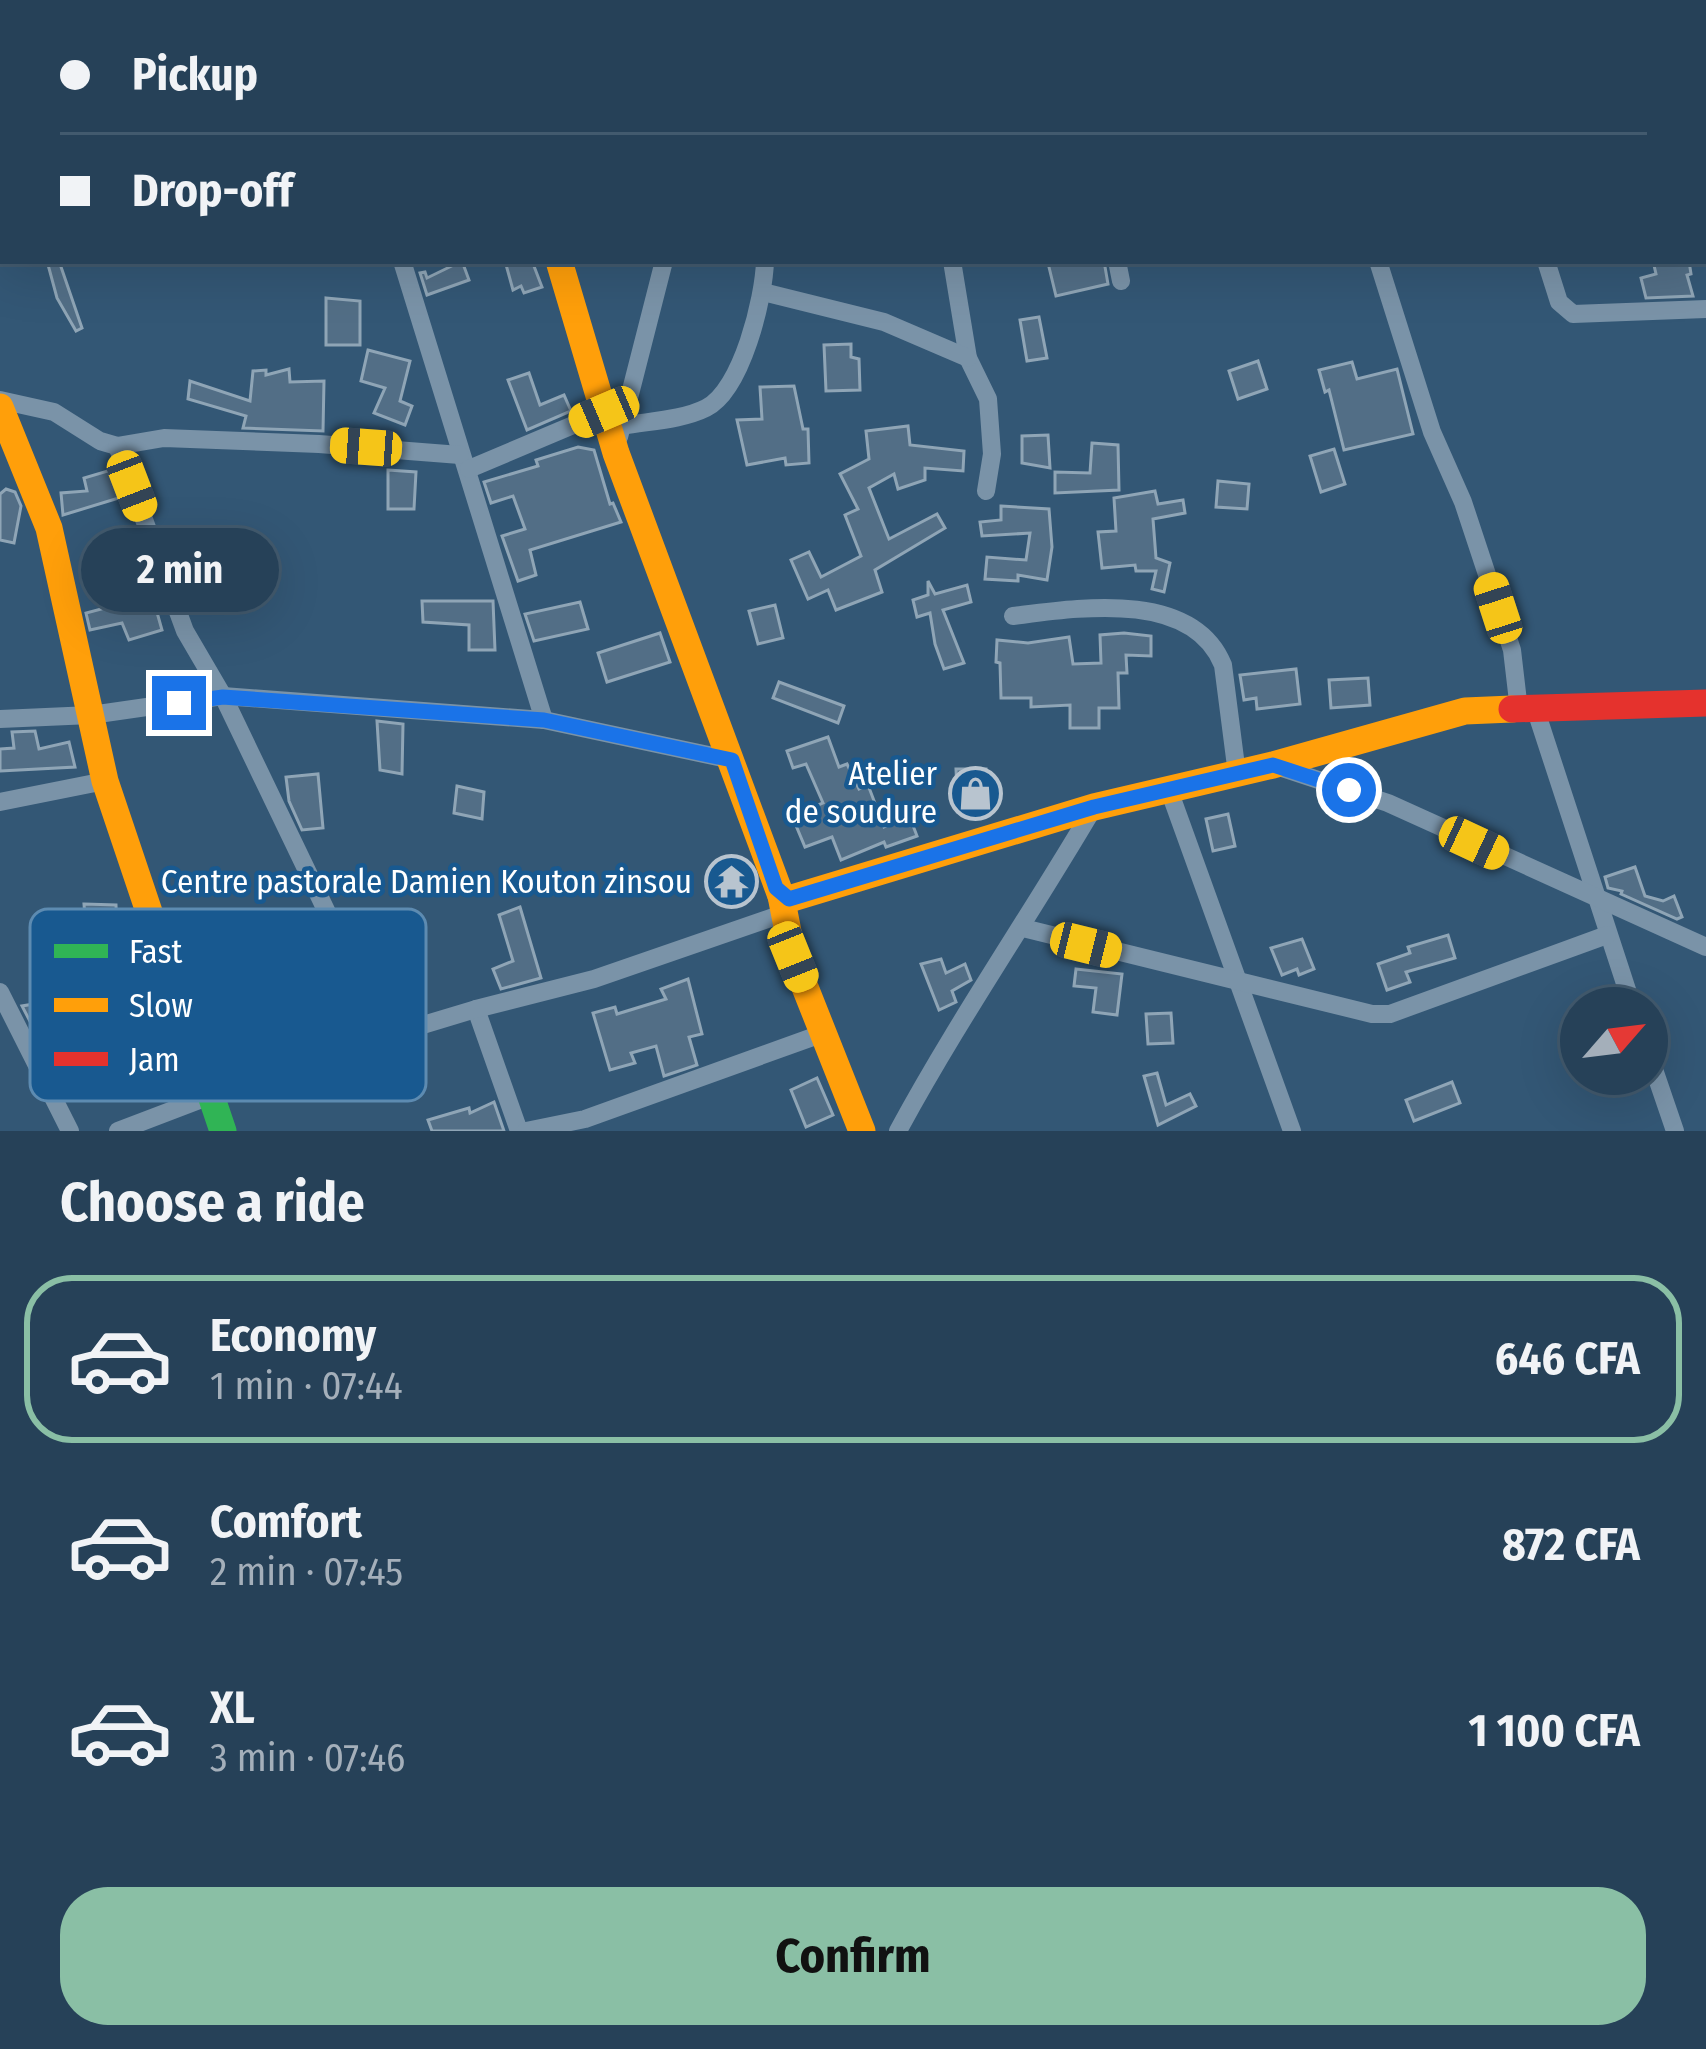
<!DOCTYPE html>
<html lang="en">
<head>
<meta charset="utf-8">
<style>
  :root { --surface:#264158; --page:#2e485e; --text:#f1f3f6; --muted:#a4afba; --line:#425a6e; --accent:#8abfa5 }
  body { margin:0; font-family:"Fira Sans Condensed",sans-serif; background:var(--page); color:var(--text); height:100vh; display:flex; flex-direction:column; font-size:45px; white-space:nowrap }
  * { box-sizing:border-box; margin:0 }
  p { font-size:39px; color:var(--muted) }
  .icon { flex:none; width:66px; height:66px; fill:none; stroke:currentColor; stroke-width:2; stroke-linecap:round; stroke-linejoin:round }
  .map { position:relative; height:1131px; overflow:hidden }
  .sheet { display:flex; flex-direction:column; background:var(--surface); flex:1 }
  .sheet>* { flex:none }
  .guide { position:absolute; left:0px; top:0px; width:1707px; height:264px; box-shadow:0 12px 48px #0002,0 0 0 3px var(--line); display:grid; align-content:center; height:264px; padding:0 60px; background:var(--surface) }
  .needle { width:78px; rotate:62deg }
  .buttons { position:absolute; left:1560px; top:987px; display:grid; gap:24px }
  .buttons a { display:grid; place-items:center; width:108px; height:108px; border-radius:50%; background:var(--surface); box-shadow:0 12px 48px #0002,0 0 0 3px var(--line); font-size:60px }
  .end { position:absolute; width:54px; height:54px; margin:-27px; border:15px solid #1a73e8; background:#fff; box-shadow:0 0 0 6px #fff }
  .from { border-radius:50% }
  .bubble { position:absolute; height:84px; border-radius:42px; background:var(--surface); box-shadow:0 12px 48px #0002,0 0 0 3px var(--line); font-size:39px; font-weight:700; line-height:84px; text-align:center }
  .car { position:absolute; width:36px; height:72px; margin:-36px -18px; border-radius:15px; box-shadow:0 0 9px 3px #0007; background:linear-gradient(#f5c518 24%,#345 0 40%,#f5c518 0 76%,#345 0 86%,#f5c518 0) }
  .guide b { display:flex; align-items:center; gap:42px; height:114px; font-size:45px }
  .guide b+b { border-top:3px solid var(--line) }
  .guide i { width:30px; height:30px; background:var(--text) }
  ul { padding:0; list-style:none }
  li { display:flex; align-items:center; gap:36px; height:168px; margin:0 24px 18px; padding:0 36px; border:6px solid transparent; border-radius:48px }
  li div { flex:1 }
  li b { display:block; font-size:45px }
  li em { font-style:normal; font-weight:700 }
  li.current { border-color:var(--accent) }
  li>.icon { width:108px; height:108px; stroke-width:1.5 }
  h2 { padding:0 60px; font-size:54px; line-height:144px }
  .action { display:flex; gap:24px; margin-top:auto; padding:24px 60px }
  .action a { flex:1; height:138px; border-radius:48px; background:var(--accent); color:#111; font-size:48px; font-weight:700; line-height:138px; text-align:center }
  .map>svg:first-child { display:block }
  .building { fill:#526e86; stroke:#8fa5b6; stroke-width:3 }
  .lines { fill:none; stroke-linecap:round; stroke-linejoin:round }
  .street { stroke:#7a93a8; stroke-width:18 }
  .fast { stroke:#30b455; stroke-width:27 }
  .slow { stroke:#ff9f0a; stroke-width:27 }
  .jam { stroke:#e5322d; stroke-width:27 }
  .route { stroke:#1a73e8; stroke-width:15 }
  .labels { text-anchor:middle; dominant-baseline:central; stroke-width:9; stroke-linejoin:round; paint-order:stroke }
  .poi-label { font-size:33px; fill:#fff; stroke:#185990; text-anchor:end }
  .key { fill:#185990; stroke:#5d8bb1; stroke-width:3 }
  .key-label { font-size:33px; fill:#fff }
</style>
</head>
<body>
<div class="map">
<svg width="1706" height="1131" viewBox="0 0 1706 1131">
  <rect width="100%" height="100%" fill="#335775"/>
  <g class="building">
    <path d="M47 261H59L82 328 76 331 57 298Z"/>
    <path d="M462 261 469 280 427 295 420 273 425 272 427 278Z"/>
    <path d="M505 261H532L542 287 524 293 521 286 513 290Z"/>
    <path d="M1057 261H1104L1108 284 1056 296 1048 263Z"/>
    <path d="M1653 261H1689L1691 274 1687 275 1693 296 1646 298 1641 278 1656 274Z"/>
    <path d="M326 298 360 301V345H326Z"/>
    <path d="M1039 317 1047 358 1027 361 1020 320Z"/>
    <path d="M851 344V357L859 359 860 390 826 391 824 345Z"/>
    <path d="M368 350 410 361 400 401 412 406 405 425 374 413 385 388 361 381Z"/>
    <path d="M1258 361 1267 389 1238 399 1229 371Z"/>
    <path d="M1352 362 1357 379 1397 369 1413 434 1344 450 1329 390 1325 392 1319 370Z"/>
    <path d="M289 369 290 382 324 381 323 431 243 428 246 416 188 399 190 381 250 401 253 371 266 370V375Z"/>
    <path d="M529 373 540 405 564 395 571 411 527 430 508 380Z"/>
    <path d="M794 386 803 429H808L809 463 786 465 785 458 747 465 737 420 762 419 760 387Z"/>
    <path d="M908 426 910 445 964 451 963 471 925 468V480L898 489 894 474 869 488 889 539 937 514 945 528 875 570 882 592 836 610 828 590 808 599 791 560 809 552 821 577 861 556 845 515 858 509 840 474 869 459 866 431Z"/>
    <path d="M1048 435 1050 468 1022 463V436Z"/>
    <path d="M1092 443 1118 445 1119 490 1055 493V472L1090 473Z"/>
    <path d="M578 447 594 450 610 504 613 503 621 522 530 550 536 575 518 581 502 536 525 529 513 496 491 503 484 482 538 466 536 460Z"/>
    <path d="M1334 449 1345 484 1321 492 1310 456Z"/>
    <path d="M111 470 122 497 63 515 61 493 87 491 84 478Z"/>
    <path d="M388 470 416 472 414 509H388Z"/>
    <path d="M1218 481 1249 484 1247 509 1216 507Z"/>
    <path d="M6 489 15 492 21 506 14 543 0 540V494Z"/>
    <path d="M1155 491 1158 504 1183 500 1185 513 1153 519 1156 558 1170 563 1164 592 1152 589 1156 571H1136L1135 565 1102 568 1098 532 1116 531 1114 498Z"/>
    <path d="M1001 506 1049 509 1052 547 1047 580 1018 575V581L985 579 987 557 1026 560 1030 533 982 536 980 522 1001 520Z"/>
    <path d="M147 577 162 630 129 640 122 623 90 630 86 613 120 604 121 584Z"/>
    <path d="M928 581 935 594 967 585 971 602 943 610 964 663 944 669 935 644 930 613 917 617 913 600 928 595Z"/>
    <path d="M422 601H493L495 650H469V625L423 622Z"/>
    <path d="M580 602 588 629 534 641 525 614Z"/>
    <path d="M775 605 783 638 758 644 749 611Z"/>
    <path d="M660 633 670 662 607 682 598 653Z"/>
    <path d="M1124 633 1151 636V656L1126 655 1127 673H1118L1119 708H1099V728H1070V705L1031 707V698H1001L1000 663 996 662 997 640 1028 643 1069 637 1073 664 1101 663 1100 635Z"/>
    <path d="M1296 669 1300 704 1257 709 1256 698 1244 700 1240 675Z"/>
    <path d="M1368 678 1370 705 1331 708 1329 680Z"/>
    <path d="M779 682 844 706 838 723 773 698Z"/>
    <path d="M377 721 403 724 402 774 380 770Z"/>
    <path d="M35 731 39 749 69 742 75 767 0 771V749L14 748 12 732Z"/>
    <path d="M828 737 839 767 847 764 859 789 868 785 884 827 909 815 917 836 886 847 884 842 841 860 832 837 805 847 792 816 823 803 806 764 793 768 787 751Z"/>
    <path d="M956 769H986L985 814 958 812Z"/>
    <path d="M318 774 323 828 302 830 289 801 286 777Z"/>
    <path d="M457 786 484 792 482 819 454 813Z"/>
    <path d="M1228 814 1235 846 1213 851 1206 819Z"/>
    <path d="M1635 867 1645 896 1663 901 1674 896 1682 917 1677 919 1621 894 1622 891 1608 888 1605 877Z"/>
    <path d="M84 904 116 905 117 936 136 930 143 949 117 957 124 987 148 985 150 1016 104 1019 101 975 66 983 61 960 80 956 74 932 86 929Z"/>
    <path d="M520 907 541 978 501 989 493 969 513 961 499 915Z"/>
    <path d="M1448 935 1455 958 1406 972 1410 982 1387 990 1378 964 1410 953 1408 947Z"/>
    <path d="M1302 939 1314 969 1299 975 1297 969 1282 975 1271 948Z"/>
    <path d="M941 959 946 973 965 964 971 980 952 991 956 1002 939 1010 921 964Z"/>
    <path d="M1076 969 1122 974 1117 1015 1093 1012 1096 988 1074 986Z"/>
    <path d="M688 979 702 1034 689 1037 697 1065 664 1076 656 1046 631 1053 635 1063 610 1070 593 1013 615 1007 617 1014 666 999 661 989Z"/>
    <path d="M64 999 67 1021 33 1027 22 1006Z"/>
    <path d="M1171 1013 1173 1043 1148 1044 1146 1014Z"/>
    <path d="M1157 1073 1166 1105 1190 1094 1196 1106 1158 1125 1144 1076Z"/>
    <path d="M817 1078 833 1115 806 1127 791 1090Z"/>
    <path d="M1452 1082 1460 1103 1414 1121 1406 1100Z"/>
    <path d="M494 1102 504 1131H432L428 1120 469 1108 470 1113Z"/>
  </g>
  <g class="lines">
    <g class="street">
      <path d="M455 0 456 3"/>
      <path d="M708 0V3"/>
      <path d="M1057 0 1058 3"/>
      <path d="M1649 0 1650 3"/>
      <path d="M419 3 426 0"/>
      <path d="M911 3V0"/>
      <path d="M997 3 1006 0"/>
      <path d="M1620 3 1632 0"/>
      <path d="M1704 77H1706"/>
      <path d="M0 131H3"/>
      <path d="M1704 197 1706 196"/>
      <path d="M402 261 544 720"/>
      <path d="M952 261 968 358 988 399 992 454 986 491"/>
      <path d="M1117 261 1121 281"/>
      <path d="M1378 261 1432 432 1463 502 1512 650 1519 710"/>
      <path d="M1546 261 1559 302 1573 314 1706 309"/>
      <path d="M763 292 884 322 968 358"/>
      <path d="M0 400 54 412 100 441 117 446 164 438 319 444 460 455"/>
      <path d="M622 426C649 421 682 420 706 408 742 390 764 298 765 261"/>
      <path d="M619 437 664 261"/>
      <path d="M117 446 185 631 223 696 386 1035"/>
      <path d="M469 469 604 412"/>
      <path d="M1013 616C1077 608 1192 589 1223 665L1237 774"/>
      <path d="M1536 711 1633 1008"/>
      <path d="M0 719 91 715 223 696 544 720 732 760"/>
      <path d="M1273 765 1388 803 1706 947"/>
      <path d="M1169 790 1292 1131"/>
      <path d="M0 802 105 781"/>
      <path d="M1023 928 1372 1014H1390L1607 935"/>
      <path d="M0 992 70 1131"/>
      <path d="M476 1009 519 1131"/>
      <path d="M1647 1049 1675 1131"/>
      <path d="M118 1131 294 1064 476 1009 594 979 782 914"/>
      <path d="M526 1131 585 1119 824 1033"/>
      <path d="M898 1131C958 1020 1030 916 1094 807"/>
    </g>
    <path class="fast" d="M174 986 223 1131"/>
    <g class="slow">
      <path d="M559 261 616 453 781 896 793 957 862 1131"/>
      <path d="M0 407 49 528 105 781 174 986"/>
      <path d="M781 896 789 899 1094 807 1273 765 1465 711 1512 709"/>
    </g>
    <path class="jam" d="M1512 709 1706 703"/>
  </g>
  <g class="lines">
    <path class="route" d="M179 703 223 697 544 720 732 760 776 888 789 899 1094 807 1273 765 1349 790"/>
  </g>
  <defs>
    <symbol id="shop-ring" viewBox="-11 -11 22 22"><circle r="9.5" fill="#185990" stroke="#b8c4cf" stroke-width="1.5"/><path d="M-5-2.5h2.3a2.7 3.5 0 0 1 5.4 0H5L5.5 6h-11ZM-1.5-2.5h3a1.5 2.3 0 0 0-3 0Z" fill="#b8c4cf"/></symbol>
    <symbol id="temple-ring" viewBox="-11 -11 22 22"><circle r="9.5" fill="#185990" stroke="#b8c4cf" stroke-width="1.5"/><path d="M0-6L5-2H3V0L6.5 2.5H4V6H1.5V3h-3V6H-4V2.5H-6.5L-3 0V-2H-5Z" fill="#b8c4cf"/></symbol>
  </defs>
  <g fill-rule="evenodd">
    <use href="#shop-ring" x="946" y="764" width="59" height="59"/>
    <use href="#temple-ring" x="702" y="852" width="59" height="59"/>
  </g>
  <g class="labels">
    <g class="poi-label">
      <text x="937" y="774">Atelier<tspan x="937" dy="38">de soudure</tspan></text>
      <text x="692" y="882">Centre pastorale Damien Kouton zinsou</text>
    </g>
  </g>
  <rect x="30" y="909" width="396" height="192" rx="18" class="key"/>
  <rect x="54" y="944" width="54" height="14" fill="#30b455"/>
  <rect x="54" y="998" width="54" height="14" fill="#ff9f0a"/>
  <rect x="54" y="1052" width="54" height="14" fill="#e5322d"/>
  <g class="key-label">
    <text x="129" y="963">Fast</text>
    <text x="129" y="1017">Slow</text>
    <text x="129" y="1071">Jam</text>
  </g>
</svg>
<div class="buttons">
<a><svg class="needle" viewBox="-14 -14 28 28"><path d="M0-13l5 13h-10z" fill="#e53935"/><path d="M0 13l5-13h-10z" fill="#a4afba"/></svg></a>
</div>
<i class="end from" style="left:1349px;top:790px"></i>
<i class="end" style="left:179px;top:703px"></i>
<div class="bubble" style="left:81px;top:528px;width:198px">2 min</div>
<i class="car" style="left:604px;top:412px;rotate:247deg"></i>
<i class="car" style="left:366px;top:447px;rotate:274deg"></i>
<i class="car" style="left:132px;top:486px;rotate:159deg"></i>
<i class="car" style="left:1498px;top:608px;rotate:342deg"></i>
<i class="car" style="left:1474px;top:843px;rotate:115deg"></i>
<i class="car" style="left:1086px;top:945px;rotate:104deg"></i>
<i class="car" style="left:793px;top:957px;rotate:158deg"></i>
<div class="guide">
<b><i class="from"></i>Pickup</b>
<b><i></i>Drop-off</b>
</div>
</div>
<section class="sheet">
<h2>Choose a ride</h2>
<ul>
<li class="current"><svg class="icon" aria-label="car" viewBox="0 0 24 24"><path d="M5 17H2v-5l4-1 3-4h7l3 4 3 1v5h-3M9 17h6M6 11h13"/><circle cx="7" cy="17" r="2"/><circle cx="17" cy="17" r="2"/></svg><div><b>Economy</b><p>1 min · 07:44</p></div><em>646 CFA</em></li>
<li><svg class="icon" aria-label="car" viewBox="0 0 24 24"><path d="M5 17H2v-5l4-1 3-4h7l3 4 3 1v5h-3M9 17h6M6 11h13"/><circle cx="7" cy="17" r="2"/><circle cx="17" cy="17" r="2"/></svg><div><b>Comfort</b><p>2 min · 07:45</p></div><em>872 CFA</em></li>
<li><svg class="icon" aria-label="car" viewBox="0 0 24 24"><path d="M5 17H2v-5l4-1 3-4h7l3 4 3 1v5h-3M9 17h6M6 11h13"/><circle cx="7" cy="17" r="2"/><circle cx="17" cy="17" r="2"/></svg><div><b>XL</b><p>3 min · 07:46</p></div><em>1 100 CFA</em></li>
</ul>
<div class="action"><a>Confirm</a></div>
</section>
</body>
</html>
